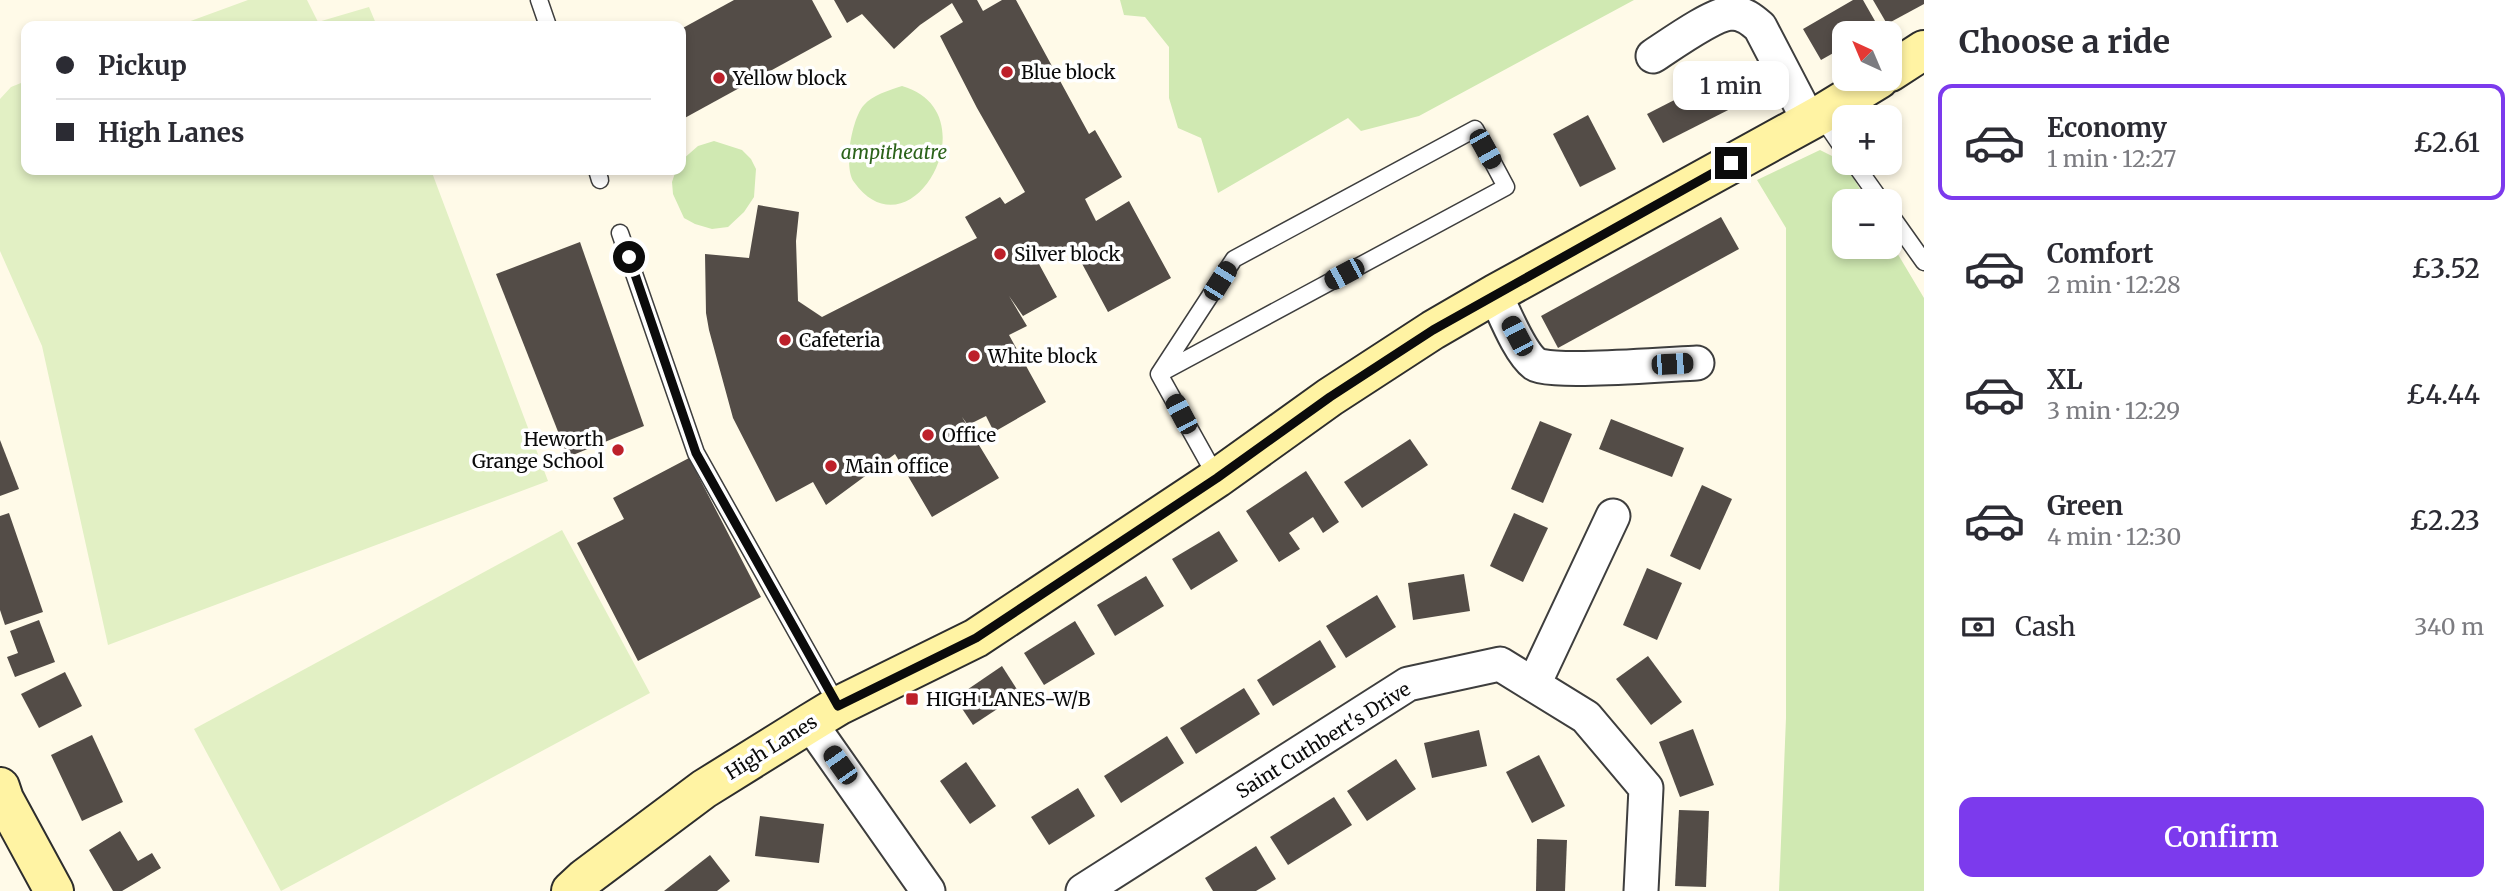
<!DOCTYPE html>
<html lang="en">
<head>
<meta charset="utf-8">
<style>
  :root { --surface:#fff; --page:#f7f7f7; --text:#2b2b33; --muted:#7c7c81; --line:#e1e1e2; --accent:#7c3aed }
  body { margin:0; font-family:Merriweather,serif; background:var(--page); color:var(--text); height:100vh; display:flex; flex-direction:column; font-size:26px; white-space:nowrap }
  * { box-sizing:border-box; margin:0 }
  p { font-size:23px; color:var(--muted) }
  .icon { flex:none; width:38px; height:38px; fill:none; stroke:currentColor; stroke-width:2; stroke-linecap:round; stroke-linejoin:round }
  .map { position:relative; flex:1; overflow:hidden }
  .details { display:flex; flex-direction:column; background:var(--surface); width:595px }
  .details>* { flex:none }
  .guide { position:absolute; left:21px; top:21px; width:665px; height:154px; border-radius:14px; box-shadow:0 4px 10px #0003; display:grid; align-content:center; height:154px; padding:0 35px; background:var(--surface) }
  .needle { width:46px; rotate:316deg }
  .buttons { position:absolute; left:1832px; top:21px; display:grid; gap:14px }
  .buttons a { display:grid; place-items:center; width:70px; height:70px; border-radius:14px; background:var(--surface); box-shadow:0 4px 10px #0003; font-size:35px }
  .end { position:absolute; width:32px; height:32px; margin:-16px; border:9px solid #0b0b0b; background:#fff; box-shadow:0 0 0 4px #fff }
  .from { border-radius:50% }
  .bubble { position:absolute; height:49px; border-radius:14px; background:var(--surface); box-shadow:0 4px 10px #0003; font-size:23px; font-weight:600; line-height:49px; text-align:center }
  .car { position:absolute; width:21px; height:42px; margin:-21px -10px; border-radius:9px; box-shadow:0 0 5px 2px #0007; background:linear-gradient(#222 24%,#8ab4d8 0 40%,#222 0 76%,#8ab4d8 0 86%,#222 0) }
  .guide b { display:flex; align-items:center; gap:24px; height:66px; font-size:26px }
  .guide b+b { border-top:2px solid var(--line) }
  .guide i { width:18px; height:18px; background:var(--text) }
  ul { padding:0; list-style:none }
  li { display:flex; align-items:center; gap:21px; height:116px; margin:0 14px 10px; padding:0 21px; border:4px solid transparent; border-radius:14px }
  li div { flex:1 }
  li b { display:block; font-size:26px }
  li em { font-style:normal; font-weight:600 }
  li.active { border-color:var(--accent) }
  li>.icon { width:63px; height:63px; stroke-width:1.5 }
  h2 { padding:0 35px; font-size:32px; line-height:84px }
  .pay { display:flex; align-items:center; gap:18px; height:77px; padding:0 35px; font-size:26px }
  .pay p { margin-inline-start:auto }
  .action { display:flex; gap:14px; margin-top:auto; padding:14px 35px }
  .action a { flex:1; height:80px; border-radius:14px; background:var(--accent); color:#fff; font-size:28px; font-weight:600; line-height:80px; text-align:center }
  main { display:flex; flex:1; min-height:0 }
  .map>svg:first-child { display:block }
  .green { fill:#d0e9b2 }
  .pitch { fill:#e2f0c4 }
  .building { fill:#534c47 }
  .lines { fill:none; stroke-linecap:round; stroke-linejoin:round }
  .lane-casing { stroke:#3e3e3e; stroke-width:19 }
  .street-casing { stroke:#3e3e3e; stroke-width:37 }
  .secondary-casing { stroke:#2d2d2d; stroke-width:42 }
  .lane { stroke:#fff; stroke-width:16 }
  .street { stroke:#fff; stroke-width:33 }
  .secondary { stroke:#fff3a3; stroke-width:38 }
  .route { stroke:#0b0b0b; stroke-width:9 }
  .poi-dot { fill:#bd202a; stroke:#fff; stroke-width:2.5 }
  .labels { text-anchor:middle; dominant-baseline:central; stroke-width:7; stroke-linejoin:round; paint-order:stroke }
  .poi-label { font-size:19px; fill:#0b0b0b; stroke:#fff; text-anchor:start }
  .park-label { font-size:19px; font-style:italic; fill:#2b631a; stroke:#fff }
  .street-label { font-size:19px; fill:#0b0b0b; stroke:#fff }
</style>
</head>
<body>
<main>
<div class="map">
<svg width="1924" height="891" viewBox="0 0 1924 891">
  <rect width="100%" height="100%" fill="#fffae8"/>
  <g class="green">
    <path d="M1120 0H1634L1419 116 1361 131 1348 118 1218 193 1201 138 1178 128 1169 98V47L1145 17 1124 15Z"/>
    <path d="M902 86C993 112 911 261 854 182 843 167 852 118 864 105 872 95 890 90 902 86Z"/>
    <path d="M714 141 742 150 751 159 756 169 754 197 744 212 728 227 712 229 695 224 684 218 673 194 672 182 676 170H681L682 160 698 146Z"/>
    <path d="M1820 150 1844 162 1867 201H1844V247H1890V241L1924 298V891H1779L1786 718V228L1757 180Z"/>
  </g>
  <g class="pitch">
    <path d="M248 0H307L318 22 369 7 377 26H177Z"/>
    <path d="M26 81V170H431L548 481 108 645 42 346 0 251V99L11 87Z"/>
    <path d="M562 530 650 693 281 891 194 729Z"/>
  </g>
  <g class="building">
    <path d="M734 0H812L832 37 681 120V29Z"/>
    <path d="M834 0H977L983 11 1002 0H1016L1089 134 1095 130 1122 177 1085 199 1096 221 1129 201 1171 278 1108 312 1072 245 1039 264 1057 297 1023 316 1009 296 1027 326 1009 335 1046 402 994 432 986 416 968 425 962 417 999 478 932 517 895 454 826 505 813 482 776 502 733 418 709 330 706 313 705 254 749 258 758 205 799 212 796 241 798 301 822 317 977 238 965 217 1000 197 1005 204 1025 192 977 108 940 36 963 22 952 3 920 25 894 49 862 14 847 23Z"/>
    <path d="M1853 0H1863L1879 28 1869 33H1844V47L1821 60 1803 29Z"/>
    <path d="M1873 0H1924V4L1887 24Z"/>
    <path d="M1735 69 1750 99 1663 143 1647 114Z"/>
    <path d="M1588 115 1616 169 1580 187 1553 134Z"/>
    <path d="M1721 217 1739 249 1558 348 1541 316Z"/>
    <path d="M580 242 644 426 568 457 496 274Z"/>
    <path d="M1611 419 1684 448 1672 477 1599 449Z"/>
    <path d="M1540 421 1572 434 1543 503 1511 489Z"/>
    <path d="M1410 439 1428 465 1362 508 1344 482Z"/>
    <path d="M0 440 19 489 0 496Z"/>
    <path d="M689 458 761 597 638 661 577 543 624 519 613 498Z"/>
    <path d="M1306 471 1339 522 1323 533 1313 517 1289 533 1300 549 1279 562 1246 511Z"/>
    <path d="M1702 485 1732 499 1700 570 1670 556Z"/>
    <path d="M9 513 43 612 5 625 0 610V516Z"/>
    <path d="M1514 513 1548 528 1523 582 1490 566Z"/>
    <path d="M1219 531 1238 561 1191 590 1172 559Z"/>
    <path d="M1647 568 1682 583 1657 640 1623 625Z"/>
    <path d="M1464 574 1470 611 1413 620 1408 583Z"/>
    <path d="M1146 576 1164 606 1115 636 1097 605Z"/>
    <path d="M1377 595 1396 627 1346 658 1326 626Z"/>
    <path d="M39 620 55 662 15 677 7 657 18 653 10 631Z"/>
    <path d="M1075 621 1095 654 1044 685 1024 653Z"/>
    <path d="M1320 640 1336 667 1273 706 1257 680Z"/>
    <path d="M1648 656 1682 702 1651 725 1616 679Z"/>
    <path d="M1002 666 1020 694 973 725 955 698Z"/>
    <path d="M65 672 82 706 39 728 21 694Z"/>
    <path d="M1244 688 1260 714 1196 754 1180 728Z"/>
    <path d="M1693 729 1714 785 1680 797 1659 742Z"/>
    <path d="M1479 730 1487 766 1432 778 1424 743Z"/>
    <path d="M92 735 123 802 82 821 51 755Z"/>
    <path d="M1167 736 1184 763 1121 803 1104 776Z"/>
    <path d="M1539 755 1565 806 1532 823 1506 772Z"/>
    <path d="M1396 759 1416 789 1367 821 1347 791Z"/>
    <path d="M966 762 996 806 970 824 940 781Z"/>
    <path d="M1078 788 1095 816 1049 845 1031 817Z"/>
    <path d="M1334 797 1352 825 1288 865 1270 837Z"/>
    <path d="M1679 810 1709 811 1706 887 1675 886Z"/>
    <path d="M760 816 824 824 819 863 755 856Z"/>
    <path d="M120 831 138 861 152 853 161 868 122 891H113L89 850Z"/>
    <path d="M1537 839 1567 840 1565 891H1536Z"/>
    <path d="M1256 846 1276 879 1256 891H1213L1205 878Z"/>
    <path d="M710 855 730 881 717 891H664Z"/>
  </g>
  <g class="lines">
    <defs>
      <g id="lane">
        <path d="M539 0 548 26"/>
        <path d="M1820 115 1844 150"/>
        <path d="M1854 163 1881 201"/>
        <path d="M597 170 600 180"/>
        <path d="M1890 214 1924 262"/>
        <path d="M620 233 696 453 838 706"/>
        <path d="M1159 374 1234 259 1475 129 1506 187 1159 374 1217 478"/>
      </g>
      <g id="street">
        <path d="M1653 56C1670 45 1713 14 1731 13 1744 13 1752 20 1760 27L1809 121"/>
        <path d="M1495 294C1504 312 1519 352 1535 364 1549 374 1672 364 1697 363"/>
        <path d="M1534 684 1613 516"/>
        <path d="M810 723 928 891"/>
        <path d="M1083 891 1408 684 1500 664 1586 717 1646 788 1641 891"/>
      </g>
      <g id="secondary">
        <path d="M1890 72 1924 50"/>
        <path d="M0 787 4 799 54 891"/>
        <path d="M571 891 585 878 704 789 810 723 838 706 976 638 1217 478 1330 397 1433 330 1495 294 1820 115 1879 79"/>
      </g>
    </defs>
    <use href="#lane" class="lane-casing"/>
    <use href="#street" class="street-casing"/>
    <use href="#secondary" class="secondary-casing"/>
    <use href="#lane" class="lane"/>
    <use href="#street" class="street"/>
    <use href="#secondary" class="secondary"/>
  </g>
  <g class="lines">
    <path class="route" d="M629 257 696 453 838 706 976 638 1217 478 1330 397 1433 330 1731 163"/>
  </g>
  <g class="poi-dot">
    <circle cx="1007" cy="72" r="7"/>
    <circle cx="719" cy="78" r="7"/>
    <circle cx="1000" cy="254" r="7"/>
    <circle cx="785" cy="340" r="7"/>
    <circle cx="974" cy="356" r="7"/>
    <circle cx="928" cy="435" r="7"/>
    <circle cx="618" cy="450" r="7"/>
    <circle cx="831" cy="466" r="7"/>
    <rect x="905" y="692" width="14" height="14" rx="3.5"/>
  </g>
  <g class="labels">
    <g class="poi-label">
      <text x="1021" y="72">Blue block</text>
      <text x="733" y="78">Yellow block</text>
      <text x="1014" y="254">Silver block</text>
      <text x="799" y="340">Cafeteria</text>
      <text x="988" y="356">White block</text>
      <text x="942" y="435">Office</text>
      <text x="604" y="439" text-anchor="end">Heworth<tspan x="604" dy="22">Grange School</tspan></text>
      <text x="845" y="466">Main office</text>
      <text x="926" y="699">HIGH LANES-W/B</text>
    </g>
    <g class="park-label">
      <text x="894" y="152">ampitheatre</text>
    </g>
    <g class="street-label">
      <text transform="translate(1323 740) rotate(-32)">Saint Cuthbert's Drive</text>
      <text transform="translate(771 747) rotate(-32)">High Lanes</text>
    </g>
  </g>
</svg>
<div class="buttons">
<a><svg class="needle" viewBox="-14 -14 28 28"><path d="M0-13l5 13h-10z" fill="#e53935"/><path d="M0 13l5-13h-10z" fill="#7c7c81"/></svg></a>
<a>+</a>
<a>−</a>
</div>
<i class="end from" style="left:629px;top:257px"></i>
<i class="end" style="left:1731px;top:163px"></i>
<div class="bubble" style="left:1673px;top:61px;width:116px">1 min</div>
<i class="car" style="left:1485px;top:149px;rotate:151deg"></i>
<i class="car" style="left:1344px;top:274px;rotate:242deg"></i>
<i class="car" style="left:1220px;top:281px;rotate:32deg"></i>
<i class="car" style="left:1517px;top:336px;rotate:332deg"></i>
<i class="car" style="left:1672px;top:364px;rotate:87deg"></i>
<i class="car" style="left:1181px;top:414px;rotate:332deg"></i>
<i class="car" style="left:840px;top:765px;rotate:325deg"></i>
<div class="guide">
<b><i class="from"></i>Pickup</b>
<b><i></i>High Lanes</b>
</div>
</div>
<section class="details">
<h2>Choose a ride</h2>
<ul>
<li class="active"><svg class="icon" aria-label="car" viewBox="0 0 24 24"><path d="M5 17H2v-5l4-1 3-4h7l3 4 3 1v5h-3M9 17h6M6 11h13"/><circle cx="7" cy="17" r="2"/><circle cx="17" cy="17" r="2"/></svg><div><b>Economy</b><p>1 min · 12:27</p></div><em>£2.61</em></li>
<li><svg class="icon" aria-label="car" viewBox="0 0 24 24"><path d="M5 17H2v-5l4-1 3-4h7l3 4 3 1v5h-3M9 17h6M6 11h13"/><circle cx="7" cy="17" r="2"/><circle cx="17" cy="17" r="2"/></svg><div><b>Comfort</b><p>2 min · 12:28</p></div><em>£3.52</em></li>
<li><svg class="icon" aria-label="car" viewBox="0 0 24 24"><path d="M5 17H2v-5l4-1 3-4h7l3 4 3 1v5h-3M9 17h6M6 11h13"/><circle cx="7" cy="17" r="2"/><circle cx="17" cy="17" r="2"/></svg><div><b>XL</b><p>3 min · 12:29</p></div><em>£4.44</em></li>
<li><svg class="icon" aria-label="car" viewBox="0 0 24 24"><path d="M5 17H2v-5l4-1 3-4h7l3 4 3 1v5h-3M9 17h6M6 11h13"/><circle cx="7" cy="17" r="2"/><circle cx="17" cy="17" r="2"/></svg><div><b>Green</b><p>4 min · 12:30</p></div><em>£2.23</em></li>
</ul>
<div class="pay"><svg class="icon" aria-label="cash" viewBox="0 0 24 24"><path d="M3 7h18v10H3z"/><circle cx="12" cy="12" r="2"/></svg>Cash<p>340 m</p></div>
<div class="action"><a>Confirm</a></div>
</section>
</main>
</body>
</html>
